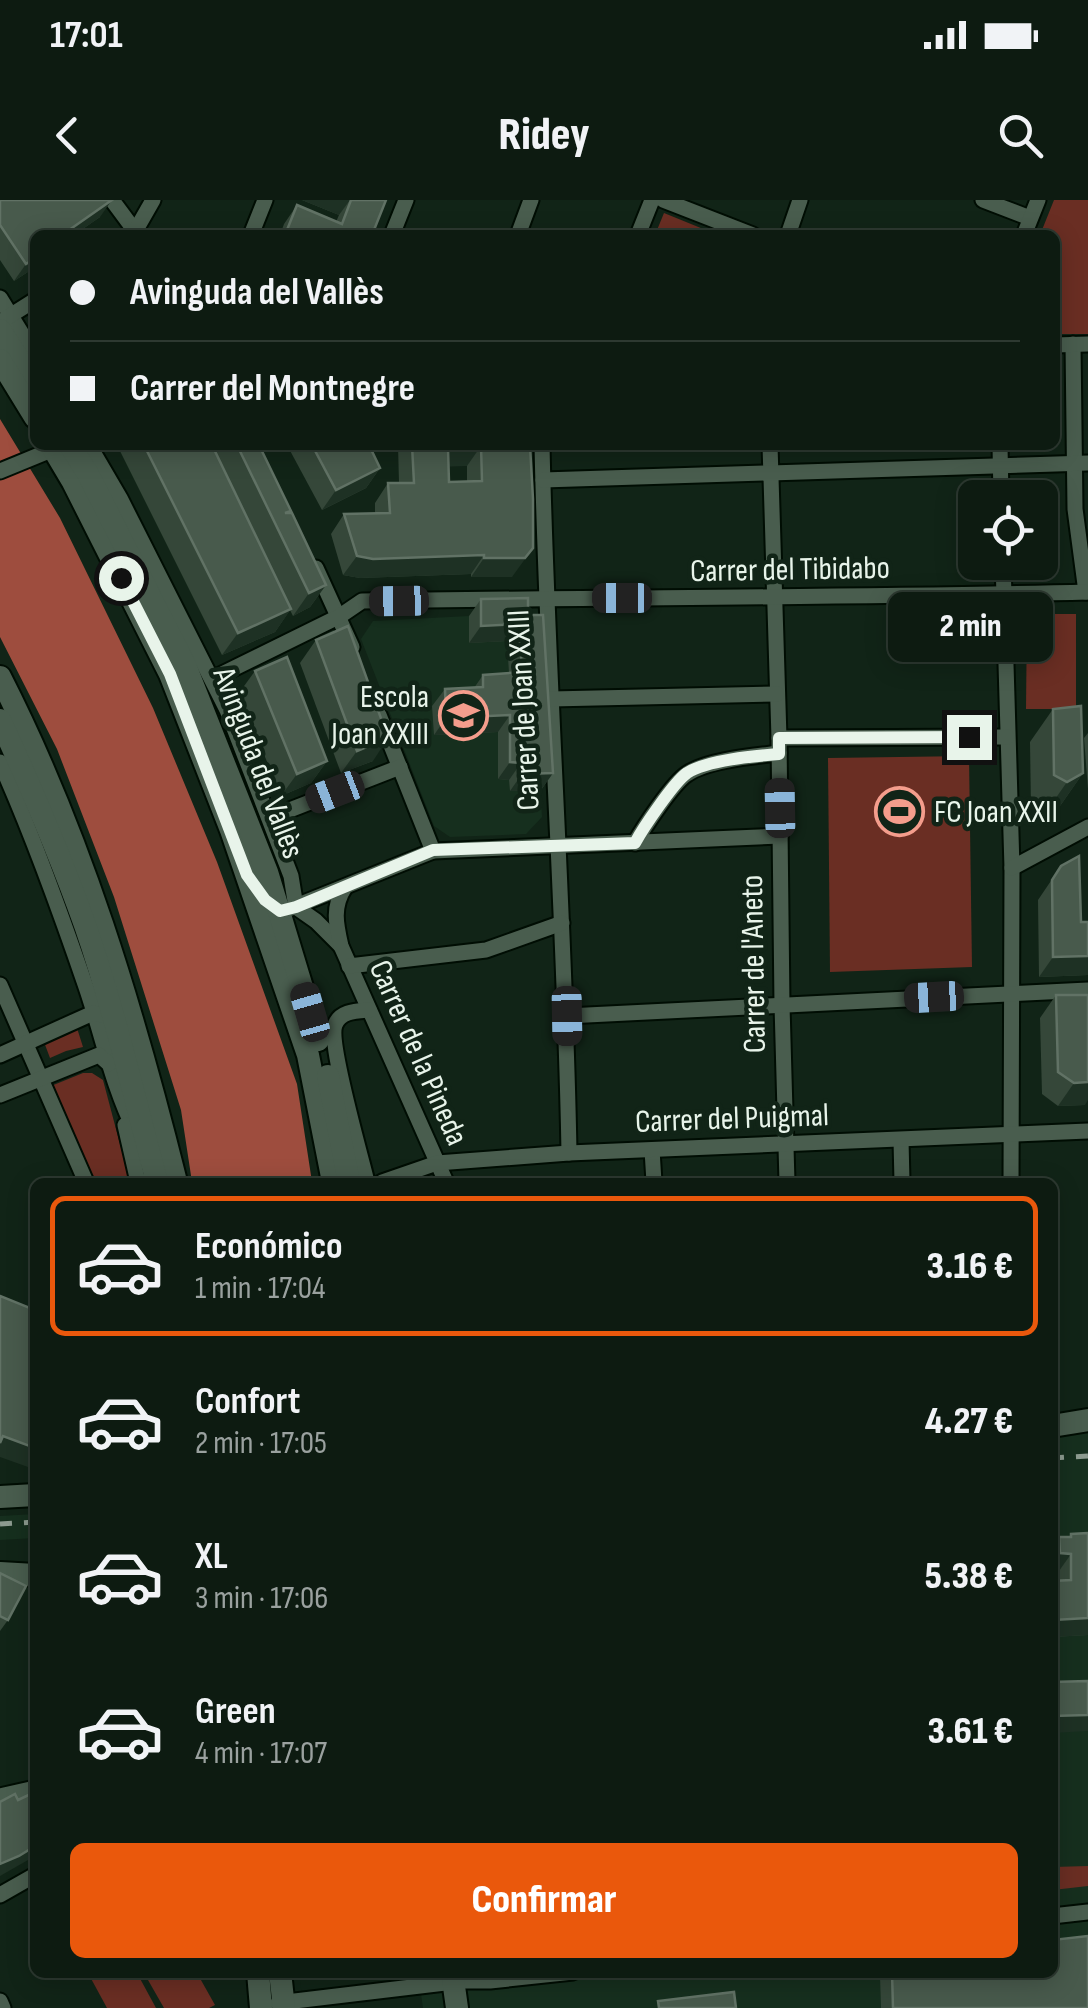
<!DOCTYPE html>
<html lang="es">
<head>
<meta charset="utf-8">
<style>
  :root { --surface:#0d1b11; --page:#16241a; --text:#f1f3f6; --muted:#9aa19f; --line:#2d3931; --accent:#ea580c }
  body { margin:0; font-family:"Sofia Sans Condensed",sans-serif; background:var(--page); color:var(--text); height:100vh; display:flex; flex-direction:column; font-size:38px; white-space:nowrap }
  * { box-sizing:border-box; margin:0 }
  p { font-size:32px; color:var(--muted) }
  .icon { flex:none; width:55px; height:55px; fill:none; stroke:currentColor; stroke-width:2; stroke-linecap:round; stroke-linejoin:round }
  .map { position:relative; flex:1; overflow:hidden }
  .sheet { position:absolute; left:30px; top:978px; width:1028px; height:800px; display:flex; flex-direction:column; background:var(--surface); border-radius:15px; box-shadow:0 5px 25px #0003,0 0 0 2px var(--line) }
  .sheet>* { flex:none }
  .banner { position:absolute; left:30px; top:30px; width:1030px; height:220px; border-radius:15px; box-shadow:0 5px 25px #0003,0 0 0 2px var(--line); display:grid; align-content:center; height:220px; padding:0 40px; background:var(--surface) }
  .fabs { position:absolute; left:958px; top:280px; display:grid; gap:20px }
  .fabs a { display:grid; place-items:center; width:100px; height:100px; border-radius:15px; background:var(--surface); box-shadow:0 5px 25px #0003,0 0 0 2px var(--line); font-size:50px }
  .end { position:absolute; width:45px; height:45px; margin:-22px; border:12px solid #e8f4ea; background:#111; box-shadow:0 0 0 5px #111 }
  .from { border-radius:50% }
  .bubble { position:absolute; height:70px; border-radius:15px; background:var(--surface); box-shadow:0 5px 25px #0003,0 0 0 2px var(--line); font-size:32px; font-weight:800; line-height:70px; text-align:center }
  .car { position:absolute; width:30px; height:60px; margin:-30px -15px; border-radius:12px; box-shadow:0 0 8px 2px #0007; background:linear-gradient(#222 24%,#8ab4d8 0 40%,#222 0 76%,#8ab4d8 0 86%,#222 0) }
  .banner b { display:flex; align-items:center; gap:35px; height:95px; font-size:38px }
  .banner b+b { border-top:2px solid var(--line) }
  .banner i { width:25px; height:25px; background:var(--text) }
  ul { padding:18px 0 0; list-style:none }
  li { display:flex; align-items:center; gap:30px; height:140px; margin:0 20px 15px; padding:0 20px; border:5px solid transparent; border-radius:15px }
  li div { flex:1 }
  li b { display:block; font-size:38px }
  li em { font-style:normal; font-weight:800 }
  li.current { border-color:var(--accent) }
  li>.icon { width:90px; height:90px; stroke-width:1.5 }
  .action { display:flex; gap:20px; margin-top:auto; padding:20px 40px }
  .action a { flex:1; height:115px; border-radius:15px; background:var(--accent); color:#fff; font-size:40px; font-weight:800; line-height:115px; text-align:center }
  .status { display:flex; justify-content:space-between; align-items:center; height:70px; padding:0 50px; background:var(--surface); direction:ltr }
  .status svg { height:28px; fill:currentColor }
  header { display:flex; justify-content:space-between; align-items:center; height:130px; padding:0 40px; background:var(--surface); font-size:45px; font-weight:800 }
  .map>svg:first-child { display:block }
  .built { fill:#162f1e }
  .green { fill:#6a2e23 }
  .water { fill:#9e4d3e }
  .pier { fill:#112417 }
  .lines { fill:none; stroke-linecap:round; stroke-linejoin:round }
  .street-casing { stroke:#000d03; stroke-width:19 }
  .secondary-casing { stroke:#000d03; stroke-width:26 }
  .street { stroke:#495d4e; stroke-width:15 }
  .secondary { stroke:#495d4e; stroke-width:22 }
  .rail { stroke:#8d9b90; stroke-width:5; stroke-dasharray:12 12; stroke-linecap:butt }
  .wall { fill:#354739; fill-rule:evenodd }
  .shaded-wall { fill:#1e3124 }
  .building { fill:#485a4c; stroke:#617265; stroke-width:2.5; fill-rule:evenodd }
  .route { stroke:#e8f4ea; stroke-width:12 }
  .labels { text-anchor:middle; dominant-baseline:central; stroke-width:9; stroke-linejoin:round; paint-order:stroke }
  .street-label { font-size:32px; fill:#e8f4ea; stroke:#112417 }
  .poi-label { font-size:32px; fill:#e8f4ea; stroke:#112417; text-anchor:end }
</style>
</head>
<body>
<div class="status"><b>17:01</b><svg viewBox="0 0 49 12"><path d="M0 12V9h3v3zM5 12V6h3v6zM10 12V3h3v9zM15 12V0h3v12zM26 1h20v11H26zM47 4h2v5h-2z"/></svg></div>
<header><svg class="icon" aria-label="back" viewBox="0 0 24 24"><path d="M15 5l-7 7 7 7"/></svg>Ridey<svg class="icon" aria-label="search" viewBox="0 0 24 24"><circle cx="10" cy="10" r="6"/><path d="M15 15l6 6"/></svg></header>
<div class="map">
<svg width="1088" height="1808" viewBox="0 0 1088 1808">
  <rect width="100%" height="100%" fill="#112417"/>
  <g class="built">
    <path d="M469 416 531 432 542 617 526 634 450 637 434 626 361 439 373 421Z"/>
    <path d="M1088 1219V1808H362L356 1773 1052 1772 1053 1225Z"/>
    <path d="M35 1314V1338L0 1340V1316Z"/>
  </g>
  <g class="green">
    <path d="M1054 0H1088V134H1055V35H1040Z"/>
    <path d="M664 13 718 35H655Z"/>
    <path d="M1027 414H1076V509H1026Z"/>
    <path d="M969 556 972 767 830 772 828 558Z"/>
    <path d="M77 828 83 847 66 851 50 858 44 842Z"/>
    <path d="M83 873H92L103 880 130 982H93L51 886Z"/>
    <path d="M1088 1666V1686L1053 1690V1667Z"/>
    <path d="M88 1773H137L156 1808H107Z"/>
    <path d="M144 1773H197L215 1805 209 1808H164Z"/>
  </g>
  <path class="water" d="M0 219 60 318 153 508 217 662 297 884 312 982H192L181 910 114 697 57 549 0 437Z"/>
  <path class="pier" d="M361 1773H418L423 1808H303L300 1779Z"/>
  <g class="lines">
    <defs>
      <g id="street">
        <path d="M112 0 138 35"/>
        <path d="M663 0 753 35"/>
        <path d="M983 0 1030 18"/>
        <path d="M133 35 153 0"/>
        <path d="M251 35 265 0"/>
        <path d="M392 35 406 0"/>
        <path d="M518 35 531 0"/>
        <path d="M638 35 652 0"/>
        <path d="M788 35 800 0"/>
        <path d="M1024 35 1038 0"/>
        <path d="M0 98 35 155"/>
        <path d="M5 119 35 100"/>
        <path d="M1073 144 1075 309 1086 392"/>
        <path d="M1055 145 1088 144"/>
        <path d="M89 245 120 298 227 510 291 676 296 707 316 721 341 746"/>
        <path d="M542 245C547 481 565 717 569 953"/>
        <path d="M770 245 779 538 782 805 787 982"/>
        <path d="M1000 245 1001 298"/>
        <path d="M0 271 61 246"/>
        <path d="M543 280 1088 263"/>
        <path d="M1003 362 1012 668 1011 982"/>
        <path d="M316 368 352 447"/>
        <path d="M212 479 340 416 362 401C604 397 846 398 1088 392"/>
        <path d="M551 499 777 494"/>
        <path d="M379 515 433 651"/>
        <path d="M779 538 1007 537"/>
        <path d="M0 562C33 635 60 711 86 787 103 837 112 885 136 933"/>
        <path d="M269 618 400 567"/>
        <path d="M635 643C644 627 673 583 687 574 707 560 755 556 779 553"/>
        <path d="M1012 668 1088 627"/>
        <path d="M345 687C332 707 336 724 341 746L446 982"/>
        <path d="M291 708 433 651 780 636"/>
        <path d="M349 766 486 750 562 723"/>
        <path d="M0 785 86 982"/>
        <path d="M567 816 1088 790"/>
        <path d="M0 855 93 813 102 815"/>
        <path d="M0 895 99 855 109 864"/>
        <path d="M125 925 138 982"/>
        <path d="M901 940 902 982"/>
        <path d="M652 950 654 982"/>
        <path d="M367 982C361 956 328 843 335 825 340 811 356 811 369 810"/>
        <path d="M382 982 437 963 569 953 1088 931"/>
        <path d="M0 1596 35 1588"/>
        <path d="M0 1695 35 1675"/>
        <path d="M1052 1716 1088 1712"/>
        <path d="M0 1801 3 1808"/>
        <path d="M278 1803 462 1781H490L573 1772"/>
      </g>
      <g id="secondary">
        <path d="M0 130 35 185"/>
        <path d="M0 160 35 217"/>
        <path d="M51 245 73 282 170 474 231 630 308 855 333 982"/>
        <path d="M70 245 88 274 185 465 267 672 318 840"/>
        <path d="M0 477C81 636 133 810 176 982"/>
        <path d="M0 520C31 587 60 655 85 725 114 809 134 896 157 982"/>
        <path d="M328 876 349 982"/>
        <path d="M1052 1226 1088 1220"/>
        <path d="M0 1297 35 1295"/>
        <path d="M0 1373 35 1375"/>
        <path d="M258 1772 261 1808"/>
        <path d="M280 1772 284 1808"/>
        <path d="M452 1772 457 1808"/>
      </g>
    </defs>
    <use href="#street" class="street-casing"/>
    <use href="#secondary" class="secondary-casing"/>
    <use href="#street" class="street"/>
    <use href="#secondary" class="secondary"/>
    <g class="rail">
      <path d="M1052 1258 1088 1256"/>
      <path d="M0 1324 35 1322"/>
    </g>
  </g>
  <g class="wall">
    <path d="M0 0 100 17 74 35H35L34 68 14 81 0 60Z"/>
    <path d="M302 0H386L372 35H280L284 24 297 5 336 22 339 15Z"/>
    <path d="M117 245H259L289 313 326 385 310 407 293 416 290 410 275 432 222 455Z"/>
    <path d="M287 245H369L380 268 366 288 322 310Z"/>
    <path d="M398 245H530L512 377H471V374L360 378 343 375 331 334 344 314 375 313V303L388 283H399ZM449 266H467V282H449Z"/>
    <path d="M481 399 528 415 553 573 541 590 510 591 509 580 498 579V532L434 535 432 506 445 489 474 488 483 475 509 473 507 441 469 443V416Z"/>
    <path d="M316 440 373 561 341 573 300 463Z"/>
    <path d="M255 471 327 561 311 583 281 596 239 493Z"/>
    <path d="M1053 509 1083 573 1060 606 1044 615 1031 608 1030 542Z"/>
    <path d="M1088 533V589L1084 538Z"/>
    <path d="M1061 666 1081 722H1088V775L1039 777 1038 700Z"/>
    <path d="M1056 795 1085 905 1058 906 1042 894 1040 818Z"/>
    <path d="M1088 1333V1435L1052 1437V1381L1059 1380V1371H1052V1346L1059 1337H1069L1071 1334Z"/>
    <path d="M0 1373 8 1420 0 1431Z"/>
    <path d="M882 1772H1052L1088 1808H881L880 1776Z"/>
  </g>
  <g class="shaded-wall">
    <path d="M112 0 100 17 74 35H62Z"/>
    <path d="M302 0H350L339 15Z"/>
    <path d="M35 58 34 68 14 81 26 64Z"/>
    <path d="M481 246 467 266 434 267 448 248Z"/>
    <path d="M380 268 366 288 322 310 336 290Z"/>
    <path d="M533 348 512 377H471L484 358Z"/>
    <path d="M484 355 471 374 360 378 343 375 357 356Z"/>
    <path d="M326 385 310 407 293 416 309 393Z"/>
    <path d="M291 409 275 432 222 455 238 433Z"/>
    <path d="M519 424 507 441 469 443 481 426Z"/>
    <path d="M510 515 498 532 434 535 446 518Z"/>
    <path d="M388 538 373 561 341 573 357 551Z"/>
    <path d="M327 561 311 583 281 596 297 574Z"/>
    <path d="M510 562 521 563 509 580 498 579Z"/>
    <path d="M553 573 541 590 510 591 522 574Z"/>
    <path d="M1083 573 1060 606 1044 615 1067 582Z"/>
    <path d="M1088 756V775L1039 777 1053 757Z"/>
    <path d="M1088 882V900L1085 905 1058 906 1074 883Z"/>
    <path d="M3 1236 35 1248V1258L28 1267 0 1257V1240Z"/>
    <path d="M1060 1353 1071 1354 1059 1371H1052V1363Z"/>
    <path d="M1088 1418V1435L1052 1437 1054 1420Z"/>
    <path d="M1088 1515V1531L1052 1533V1516Z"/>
    <path d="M35 1646V1656L0 1676V1664Z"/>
  </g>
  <g class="building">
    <path d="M0 0H112L62 35H35V58L26 64 0 25Z"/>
    <path d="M351 0H386L372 35H285L297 5 342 24Z"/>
    <path d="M144 245H212L291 409 238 433Z"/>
    <path d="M237 245H259L291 311 285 313H292L326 385 309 393Z"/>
    <path d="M312 245H369L380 268 336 290Z"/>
    <path d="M412 245H530L533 299V348L525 358H484V355L373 359 357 356 344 314 390 313 388 283H414ZM481 246 482 281 449 282 448 248Z"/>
    <path d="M528 398V415H543L553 573 522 574 521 563 510 562V515L446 518 445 489 483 487V475L522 472 519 424 481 426V399Z"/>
    <path d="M348 426 388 538 357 551 316 440Z"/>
    <path d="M287 457 327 561 297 574 255 471Z"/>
    <path d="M1081 506 1083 573 1067 582 1054 575 1053 509Z"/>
    <path d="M1079 656 1081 722H1088V756L1053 757 1052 680 1061 666Z"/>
    <path d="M1056 795H1088V882L1074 883 1058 872Z"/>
    <path d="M0 1096 35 1110V1248L3 1236 0 1243Z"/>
    <path d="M1088 1333V1418L1054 1420 1052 1381 1071 1380V1354L1060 1353 1059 1337H1071V1334Z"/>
    <path d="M0 1373 26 1386 8 1420 0 1416Z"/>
    <path d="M1088 1481V1515L1052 1516V1482Z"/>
    <path d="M35 1592V1646L19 1656 0 1664V1602L15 1594 18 1600Z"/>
    <path d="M1088 1736V1808H893L892 1772H1052V1740Z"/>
    <path d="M734 1792 736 1808H659L658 1801Z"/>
  </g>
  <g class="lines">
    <path class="route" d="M121 378 170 474 247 675 265 700 280 711 296 707 433 650 635 643C643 628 674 582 687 573 707 560 755 556 779 554V538L969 537"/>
  </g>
  <defs>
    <symbol id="school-ring" viewBox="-11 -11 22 22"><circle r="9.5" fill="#112417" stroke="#f49d8c" stroke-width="1.5"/><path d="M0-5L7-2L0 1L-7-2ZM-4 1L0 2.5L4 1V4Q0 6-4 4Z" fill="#f49d8c"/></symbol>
    <symbol id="stadium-ring" viewBox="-11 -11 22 22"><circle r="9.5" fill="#112417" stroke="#f49d8c" stroke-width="1.5"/><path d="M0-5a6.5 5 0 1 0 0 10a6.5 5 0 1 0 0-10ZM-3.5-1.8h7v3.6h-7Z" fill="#f49d8c"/></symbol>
  </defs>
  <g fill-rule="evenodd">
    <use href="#school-ring" x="436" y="488" width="55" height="55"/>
    <use href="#stadium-ring" x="872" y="584" width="55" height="55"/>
  </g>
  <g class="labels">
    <g class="street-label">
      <text transform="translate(790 370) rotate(-1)">Carrer del Tibidabo</text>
      <text transform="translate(524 510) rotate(-93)">Carrer de Joan XXIII</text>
      <text transform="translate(258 563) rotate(69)">Avinguda del Vallès</text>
      <text transform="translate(754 764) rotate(-91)">Carrer de l'Aneto</text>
      <text transform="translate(418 853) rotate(66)">Carrer de la Pineda</text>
      <text transform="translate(732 919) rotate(-2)">Carrer del Puigmal</text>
    </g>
    <g class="poi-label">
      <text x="429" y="497">Escola<tspan x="429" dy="37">Joan XXIII</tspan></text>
      <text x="934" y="612" text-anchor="start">FC Joan XXII</text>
    </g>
  </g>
</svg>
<div class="fabs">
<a><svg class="icon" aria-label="locate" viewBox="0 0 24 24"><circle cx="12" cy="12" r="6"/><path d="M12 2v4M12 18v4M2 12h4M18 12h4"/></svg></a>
</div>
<i class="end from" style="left:121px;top:378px"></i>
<i class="end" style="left:969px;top:537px"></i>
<div class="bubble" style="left:888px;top:392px;width:165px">2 min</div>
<i class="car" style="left:622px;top:398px;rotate:270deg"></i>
<i class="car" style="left:399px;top:401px;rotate:269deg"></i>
<i class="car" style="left:335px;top:592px;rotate:249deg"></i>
<i class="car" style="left:780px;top:608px;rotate:359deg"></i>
<i class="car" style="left:934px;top:797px;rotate:267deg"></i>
<i class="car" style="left:310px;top:812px;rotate:344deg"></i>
<i class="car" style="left:567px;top:816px;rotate:179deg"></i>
<div class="banner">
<b><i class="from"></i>Avinguda del Vallès</b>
<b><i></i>Carrer del Montnegre</b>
</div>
<section class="sheet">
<ul>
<li class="current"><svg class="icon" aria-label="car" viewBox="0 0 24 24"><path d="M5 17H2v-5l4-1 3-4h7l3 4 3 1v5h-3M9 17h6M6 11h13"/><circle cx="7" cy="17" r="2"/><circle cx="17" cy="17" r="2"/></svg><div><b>Económico</b><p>1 min · 17:04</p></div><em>3.16 €</em></li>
<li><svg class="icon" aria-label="car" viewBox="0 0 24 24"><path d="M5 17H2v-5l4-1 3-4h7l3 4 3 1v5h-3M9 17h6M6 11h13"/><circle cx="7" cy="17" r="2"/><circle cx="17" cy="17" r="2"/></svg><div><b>Confort</b><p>2 min · 17:05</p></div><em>4.27 €</em></li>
<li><svg class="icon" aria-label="car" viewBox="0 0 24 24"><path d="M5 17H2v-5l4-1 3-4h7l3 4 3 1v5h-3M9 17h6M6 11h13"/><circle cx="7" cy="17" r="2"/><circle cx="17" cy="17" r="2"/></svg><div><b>XL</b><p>3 min · 17:06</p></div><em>5.38 €</em></li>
<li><svg class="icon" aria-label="car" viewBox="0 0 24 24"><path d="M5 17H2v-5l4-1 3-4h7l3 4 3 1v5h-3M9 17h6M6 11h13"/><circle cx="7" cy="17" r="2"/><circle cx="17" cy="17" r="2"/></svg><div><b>Green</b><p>4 min · 17:07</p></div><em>3.61 €</em></li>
</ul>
<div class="action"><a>Confirmar</a></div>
</section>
</div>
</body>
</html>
